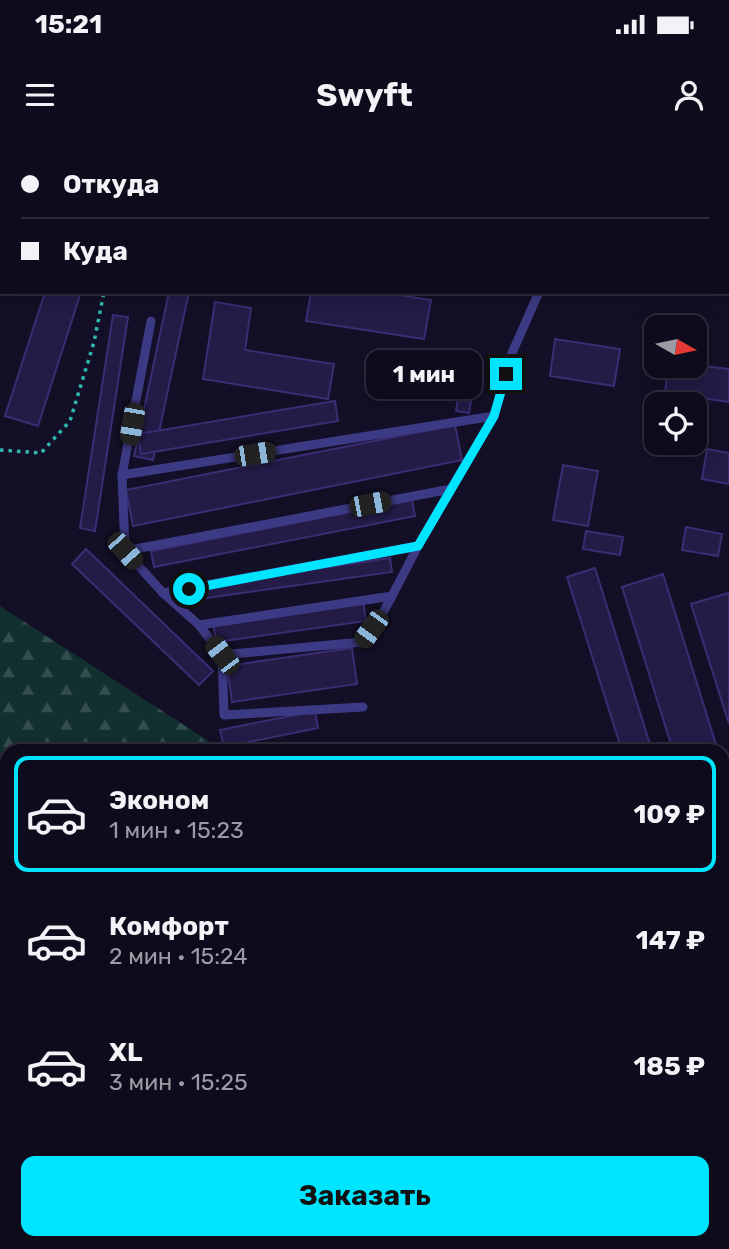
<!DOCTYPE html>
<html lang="ru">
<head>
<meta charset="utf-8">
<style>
  :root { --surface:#0e0b1c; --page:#171425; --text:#f1f3f6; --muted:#9b9ba3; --line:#2e2b3b; --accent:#00e5ff }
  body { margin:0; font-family:Rubik,sans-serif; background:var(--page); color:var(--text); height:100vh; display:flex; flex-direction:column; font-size:26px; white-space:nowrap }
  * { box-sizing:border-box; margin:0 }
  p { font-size:23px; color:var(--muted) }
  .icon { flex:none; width:38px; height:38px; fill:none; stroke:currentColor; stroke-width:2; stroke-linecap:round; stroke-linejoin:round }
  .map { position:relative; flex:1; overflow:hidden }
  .drawer { position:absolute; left:0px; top:604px; width:730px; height:506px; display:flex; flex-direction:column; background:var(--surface); border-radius:21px 21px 0 0; box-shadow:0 4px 18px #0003,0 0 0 2px var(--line) }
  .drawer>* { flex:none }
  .guide { position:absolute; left:0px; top:0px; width:730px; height:154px; box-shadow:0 4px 18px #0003,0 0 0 2px var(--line); display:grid; align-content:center; height:154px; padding:0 21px; background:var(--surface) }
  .needle { width:46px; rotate:99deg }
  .buttons { position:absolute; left:644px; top:175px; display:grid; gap:14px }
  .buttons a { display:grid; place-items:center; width:63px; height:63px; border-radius:14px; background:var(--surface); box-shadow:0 4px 18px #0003,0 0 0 2px var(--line); font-size:35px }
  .end { position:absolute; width:32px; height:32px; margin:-16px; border:9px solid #00e5ff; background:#111; box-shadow:0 0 0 4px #111 }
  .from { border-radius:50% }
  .bubble { position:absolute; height:49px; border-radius:14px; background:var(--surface); box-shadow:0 4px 18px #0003,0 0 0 2px var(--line); font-size:23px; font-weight:700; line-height:49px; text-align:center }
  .car { position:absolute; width:21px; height:42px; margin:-21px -10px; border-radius:9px; box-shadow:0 0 5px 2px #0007; background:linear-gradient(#222 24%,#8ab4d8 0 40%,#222 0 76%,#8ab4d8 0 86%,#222 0) }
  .guide b { display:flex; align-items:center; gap:24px; height:66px; font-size:26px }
  .guide b+b { border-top:2px solid var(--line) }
  .guide i { width:18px; height:18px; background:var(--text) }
  ul { padding:12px 0 0; list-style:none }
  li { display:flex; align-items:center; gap:21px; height:116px; margin:0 14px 10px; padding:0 7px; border:4px solid transparent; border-radius:14px }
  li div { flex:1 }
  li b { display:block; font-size:26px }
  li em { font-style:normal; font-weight:700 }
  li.current { border-color:var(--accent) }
  li>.icon { width:63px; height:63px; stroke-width:1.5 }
  .button { display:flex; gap:14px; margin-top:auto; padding:14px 21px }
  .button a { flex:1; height:80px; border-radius:14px; background:var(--accent); color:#111; font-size:28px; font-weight:700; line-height:80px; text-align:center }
  .status { display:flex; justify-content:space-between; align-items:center; height:49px; padding:0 35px; background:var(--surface); direction:ltr }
  .status svg { height:19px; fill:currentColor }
  header { display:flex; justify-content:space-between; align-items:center; height:91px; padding:0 21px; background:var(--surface); font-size:32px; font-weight:700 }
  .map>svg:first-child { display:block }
  .forest { fill:url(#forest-firs) }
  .building { fill:#241b47; stroke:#3b2d73; stroke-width:2 }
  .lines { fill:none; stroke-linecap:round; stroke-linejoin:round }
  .path { stroke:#2fb8b0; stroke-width:3.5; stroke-dasharray:3.5 5; stroke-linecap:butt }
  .service { stroke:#3d3a85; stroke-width:9 }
  .minor { stroke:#3d3a85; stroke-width:18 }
  .route { stroke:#00e5ff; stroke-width:9 }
</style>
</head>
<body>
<div class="status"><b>15:21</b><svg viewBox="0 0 49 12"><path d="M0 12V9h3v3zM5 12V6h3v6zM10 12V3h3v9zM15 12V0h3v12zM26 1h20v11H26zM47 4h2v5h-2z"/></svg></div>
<header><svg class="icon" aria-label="menu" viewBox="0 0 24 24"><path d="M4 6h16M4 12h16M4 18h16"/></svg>Swyft<svg class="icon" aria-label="person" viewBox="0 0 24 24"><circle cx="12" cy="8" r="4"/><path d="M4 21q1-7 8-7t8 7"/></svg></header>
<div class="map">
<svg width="729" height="1109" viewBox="0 0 729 1109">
  <defs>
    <pattern id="forest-firs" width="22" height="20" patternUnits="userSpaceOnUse" patternTransform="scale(1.75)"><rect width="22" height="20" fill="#12302f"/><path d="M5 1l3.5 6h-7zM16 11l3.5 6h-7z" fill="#344d4e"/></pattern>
  </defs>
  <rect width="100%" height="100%" fill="#130f26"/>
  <path class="forest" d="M0 466 224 611H7V1102H721L724 1109H0Z"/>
  <g class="building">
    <path d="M45 152H81L38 286 5 276Z"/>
    <path d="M169 152H189L153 320 134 316Z"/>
    <path d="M311 152H380L431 160 424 199 306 181Z"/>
    <path d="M215 162 251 168 245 210 334 224 328 259 203 239Z"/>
    <path d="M113 175 128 177 95 391 80 388Z"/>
    <path d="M555 199 620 209 614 246 550 236Z"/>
    <path d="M695 225 729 229V262L665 253 668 226Z"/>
    <path d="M461 238 474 240 469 273 456 271Z"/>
    <path d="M335 261 338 281 141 314 138 294Z"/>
    <path d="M455 285 462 320 133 386 126 350Z"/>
    <path d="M707 309 729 313V344L702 339Z"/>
    <path d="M563 325 598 331 588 386 553 380Z"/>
    <path d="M412 360 415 376 154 427 151 411Z"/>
    <path d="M686 387 722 394 718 416 682 410Z"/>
    <path d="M586 391 623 397 620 415 583 409Z"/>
    <path d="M86 409 213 531 199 545 72 424Z"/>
    <path d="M390 418 392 432 178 462 176 449Z"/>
    <path d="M595 428 652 611H622L567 437Z"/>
    <path d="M663 434 718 611H673L622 447Z"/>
    <path d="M728 453 729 457V584L691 464Z"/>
    <path d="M363 461 366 481 216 502 213 481Z"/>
    <path d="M352 508 357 544 232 562 227 526Z"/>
    <path d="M315 571 318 588 224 607 220 590Z"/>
    <path d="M723 626 729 646V790L723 770Z"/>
  </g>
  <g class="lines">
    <g class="path">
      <path d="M0 310 41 313 70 281 94 202 104 152"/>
      <path d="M660 1102 667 1109"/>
      <path d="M31 1109 34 1102"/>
    </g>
    <g class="service">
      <path d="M632 2 633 0"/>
      <path d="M151 181 122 335 494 276 512 213 539 152"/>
      <path d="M122 335 125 411 451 349 494 276"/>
      <path d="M125 411 163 453 418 406 451 349"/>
      <path d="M163 453 199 485 392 456 418 406"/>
      <path d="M199 485 222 515 362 502 381 476 392 456"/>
      <path d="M222 515 224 575 363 567"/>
    </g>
    <g class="minor">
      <path d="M47 2V0"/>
      <path d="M680 2V0"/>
      <path d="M728 114H729"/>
    </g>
  </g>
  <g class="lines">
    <path class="route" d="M189 449 418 406 494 276 506 234"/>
  </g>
</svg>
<div class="buttons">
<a><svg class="needle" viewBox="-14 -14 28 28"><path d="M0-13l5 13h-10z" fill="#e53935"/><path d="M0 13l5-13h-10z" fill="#9b9ba3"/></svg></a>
<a><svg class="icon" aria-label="locate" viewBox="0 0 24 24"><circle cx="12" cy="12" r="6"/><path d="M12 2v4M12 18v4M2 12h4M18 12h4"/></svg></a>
</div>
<i class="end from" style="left:189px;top:449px"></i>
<i class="end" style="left:506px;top:234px"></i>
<div class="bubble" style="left:366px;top:210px;width:116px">1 мин</div>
<i class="car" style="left:132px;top:284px;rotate:190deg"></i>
<i class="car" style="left:255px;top:314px;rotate:81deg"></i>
<i class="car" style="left:370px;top:364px;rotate:79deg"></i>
<i class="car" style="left:125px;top:411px;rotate:138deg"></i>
<i class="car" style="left:371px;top:489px;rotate:216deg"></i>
<i class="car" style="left:222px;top:515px;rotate:323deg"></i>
<div class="guide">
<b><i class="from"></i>Откуда</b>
<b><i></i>Куда</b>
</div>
<section class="drawer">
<ul>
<li class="current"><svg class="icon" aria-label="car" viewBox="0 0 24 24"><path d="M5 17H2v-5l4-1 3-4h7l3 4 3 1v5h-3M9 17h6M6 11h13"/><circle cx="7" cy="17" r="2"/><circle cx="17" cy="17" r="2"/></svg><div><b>Эконом</b><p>1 мин · 15:23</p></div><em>109 ₽</em></li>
<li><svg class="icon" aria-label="car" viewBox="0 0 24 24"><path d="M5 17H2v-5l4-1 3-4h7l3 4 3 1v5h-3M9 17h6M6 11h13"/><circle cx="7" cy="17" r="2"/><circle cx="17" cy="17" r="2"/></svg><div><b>Комфорт</b><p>2 мин · 15:24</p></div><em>147 ₽</em></li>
<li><svg class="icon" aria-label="car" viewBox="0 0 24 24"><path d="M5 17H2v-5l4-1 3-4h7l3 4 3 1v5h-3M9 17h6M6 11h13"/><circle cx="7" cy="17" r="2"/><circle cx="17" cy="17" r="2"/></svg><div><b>XL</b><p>3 мин · 15:25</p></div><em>185 ₽</em></li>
</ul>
<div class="button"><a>Заказать</a></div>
</section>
</div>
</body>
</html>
